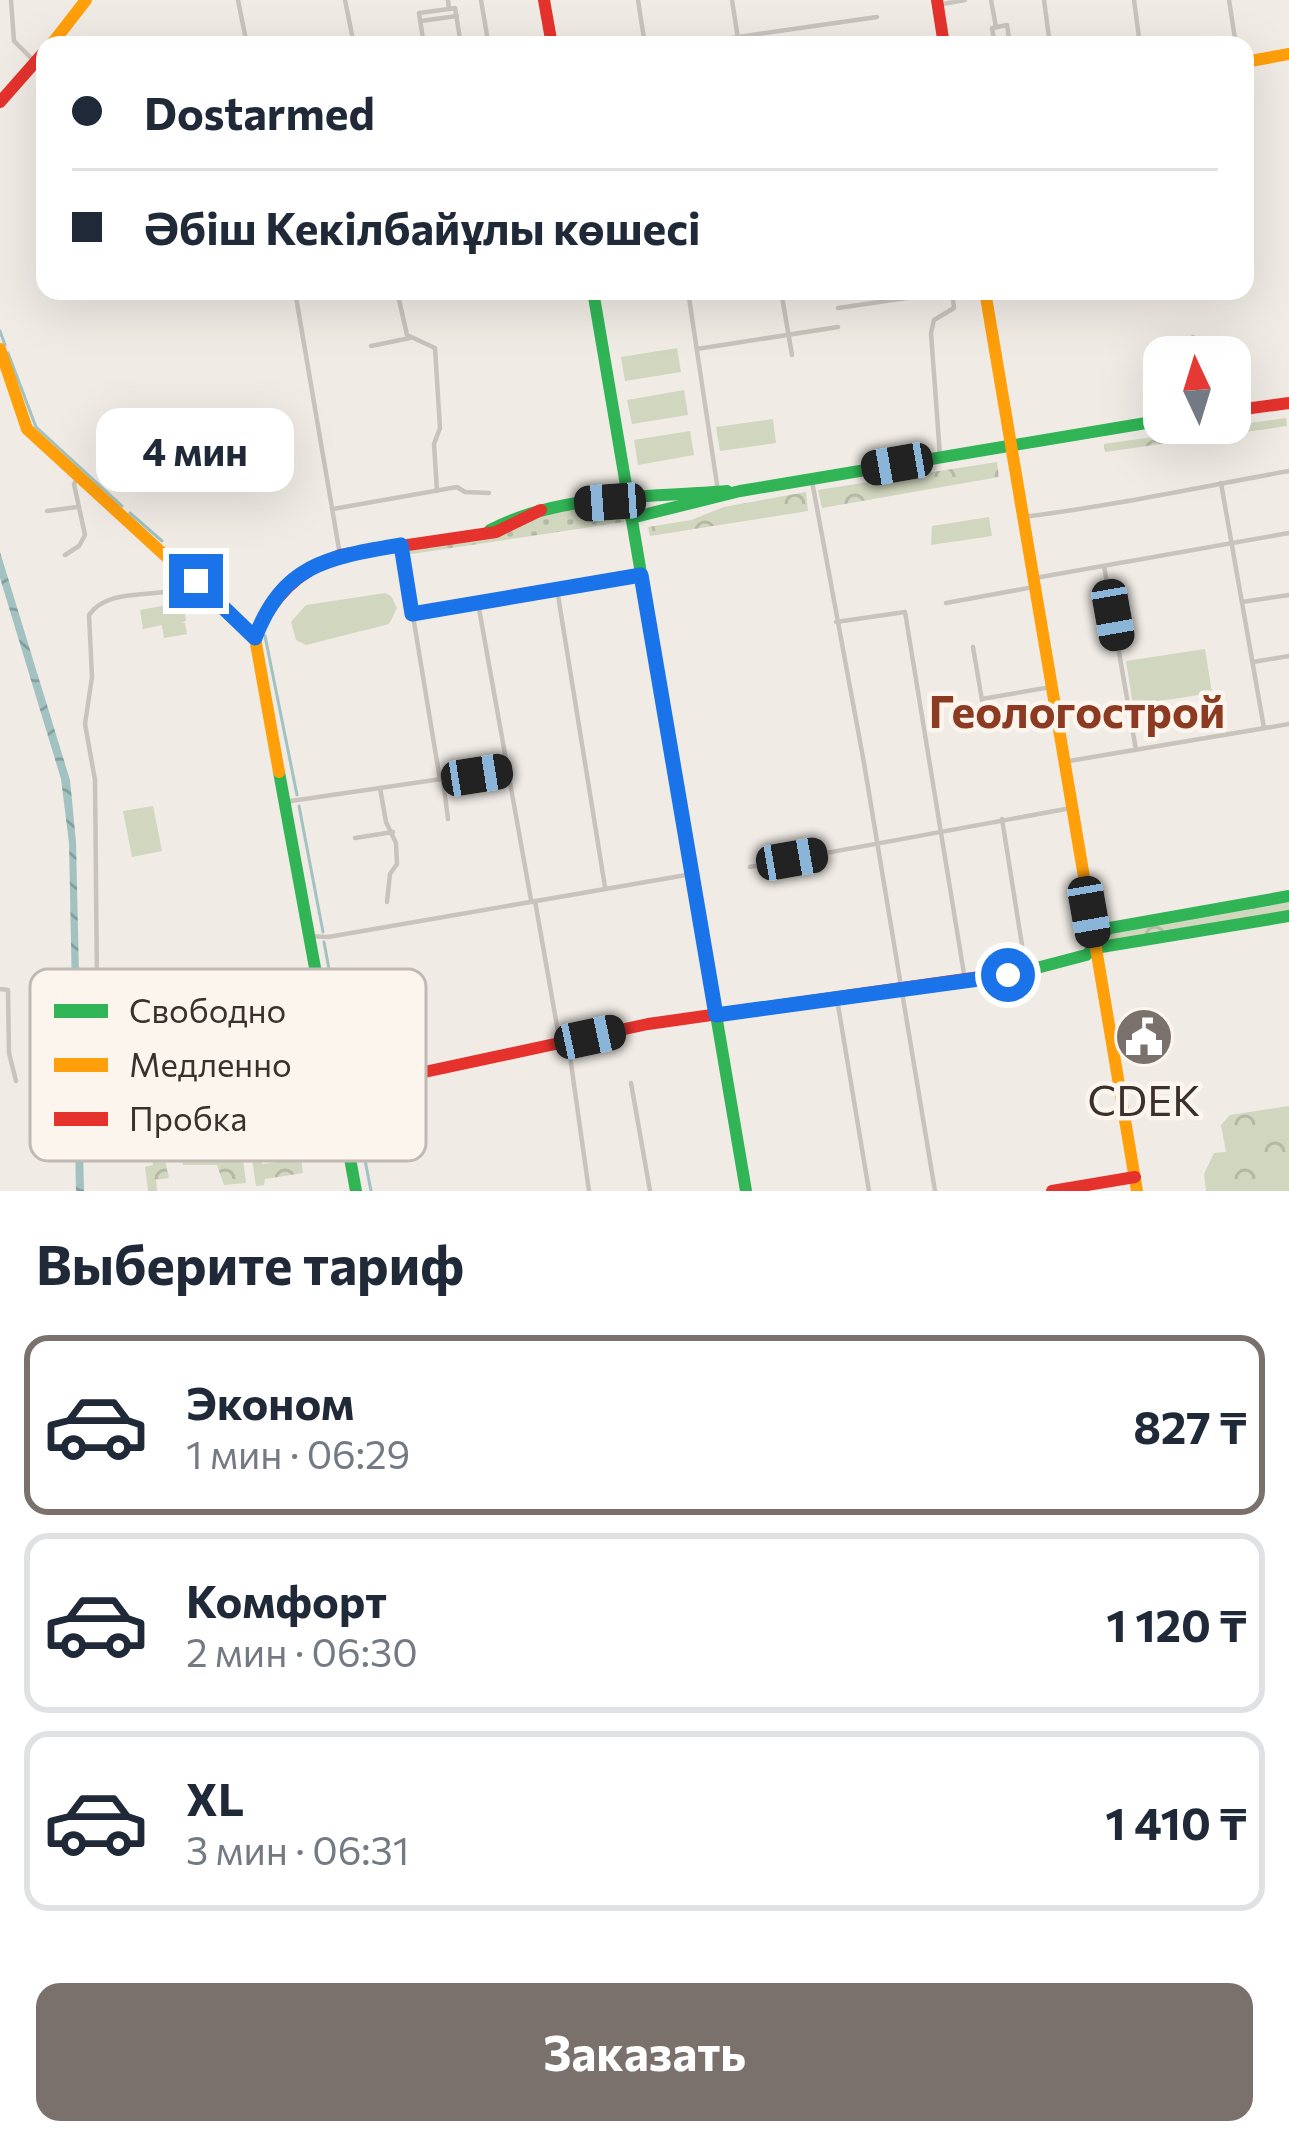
<!DOCTYPE html>
<html lang="ru">
<head>
<meta charset="utf-8">
<style>
  :root { --surface:#fff; --page:#f2f2f3; --text:#1f2937; --muted:#747a83; --line:#e0e1e3; --accent:#7a716c }
  body { margin:0; font-family:Commissioner,sans-serif; background:var(--page); color:var(--text); height:100vh; display:flex; flex-direction:column; font-size:45px; white-space:nowrap }
  * { box-sizing:border-box; margin:0 }
  p { font-size:39px; color:var(--muted) }
  .icon { flex:none; width:66px; height:66px; fill:none; stroke:currentColor; stroke-width:2; stroke-linecap:round; stroke-linejoin:round }
  .map { position:relative; height:1191px; overflow:hidden }
  .side { display:flex; flex-direction:column; background:var(--surface); flex:1 }
  .side>* { flex:none }
  .hud { position:absolute; left:36px; top:36px; width:1218px; height:264px; border-radius:24px; box-shadow:0 12px 48px #0002; display:grid; align-content:center; height:264px; padding:0 36px; background:var(--surface) }
  .needle { width:78px; rotate:356deg }
  .controls { position:absolute; left:1143px; top:336px; display:grid; gap:24px }
  .controls a { display:grid; place-items:center; width:108px; height:108px; border-radius:24px; background:var(--surface); box-shadow:0 12px 48px #0002; font-size:60px }
  .end { position:absolute; width:54px; height:54px; margin:-27px; border:15px solid #1a73e8; background:#fff; box-shadow:0 0 0 6px #fff }
  .from { border-radius:50% }
  .bubble { position:absolute; height:84px; border-radius:24px; background:var(--surface); box-shadow:0 12px 48px #0002; font-size:39px; font-weight:700; line-height:84px; text-align:center }
  .car { position:absolute; width:36px; height:72px; margin:-36px -18px; border-radius:15px; box-shadow:0 0 9px 3px #0007; background:linear-gradient(#222 24%,#8ab4d8 0 40%,#222 0 76%,#8ab4d8 0 86%,#222 0) }
  .hud b { display:flex; align-items:center; gap:42px; height:114px; font-size:45px }
  .hud b+b { border-top:3px solid var(--line) }
  .hud i { width:30px; height:30px; background:var(--text) }
  ul { padding:0; list-style:none }
  li { display:flex; align-items:center; gap:36px; height:180px; margin:0 24px 18px; padding:0 12px; border:6px solid var(--line); border-radius:24px }
  li div { flex:1 }
  li b { display:block; font-size:45px }
  li em { font-style:normal; font-weight:700 }
  li.current { border-color:var(--accent) }
  li>.icon { width:108px; height:108px; stroke-width:1.5 }
  h2 { padding:0 36px; font-size:54px; line-height:144px }
  .cta { display:flex; gap:24px; margin-top:auto; padding:24px 36px }
  .cta a { flex:1; height:138px; border-radius:24px; background:var(--accent); color:#fff; font-size:48px; font-weight:700; line-height:138px; text-align:center }
  .map>svg:first-child { display:block }
  .grass { fill:url(#grass-dots) }
  .forest { fill:url(#forest-crowns) }
  .park { fill:#d1d6bf }
  .water { fill:url(#water-waves) }
  .lines { fill:none; stroke-linecap:round; stroke-linejoin:round }
  .stream { stroke:#a1c2c1; stroke-width:3 }
  .street { stroke:#c9c3be; stroke-width:4.5 }
  .fast { stroke:#30b455; stroke-width:12 }
  .slow { stroke:#ff9f0a; stroke-width:12 }
  .jam { stroke:#e5322d; stroke-width:12 }
  .route { stroke:#1a73e8; stroke-width:15 }
  .labels { text-anchor:middle; dominant-baseline:central; stroke-width:9; stroke-linejoin:round; paint-order:stroke }
  .poi-label { font-size:42px; fill:#3b302b; stroke:#fbf5ee }
  .neighbourhood-label { font-size:45px; font-weight:bold; fill:#8c3b22; stroke:#fbf5ee }
  .key { fill:#fbf5ee; stroke:#c1bab4; stroke-width:3 }
  .key-label { font-size:33px; fill:#3b302b }
</style>
</head>
<body>
<div class="map">
<svg width="1289" height="1191" viewBox="0 0 1289 1191">
  <defs>
    <pattern id="grass-dots" width="8" height="8" patternUnits="userSpaceOnUse" patternTransform="scale(3)"><rect width="8" height="8" fill="#d1d6bf"/><path d="M2 2h.1M6 6h.1" fill="none" stroke="#b4b8a4" stroke-width="1.8" stroke-linecap="round"/></pattern>
    <pattern id="forest-crowns" width="20" height="18" patternUnits="userSpaceOnUse" patternTransform="scale(3)"><rect width="20" height="18" fill="#d1d6bf"/><path d="M2 6a3 3 0 1 1 6 0M12 15a3 3 0 1 1 6 0" fill="none" stroke="#b4b8a4"/></pattern>
    <pattern id="water-waves" width="16" height="10" patternUnits="userSpaceOnUse" patternTransform="scale(3)"><rect width="16" height="10" fill="#a1c2c1"/><path d="M0 5q4-4 8 0t8 0" fill="none" stroke="#849e9d"/></pattern>
  </defs>
  <rect width="100%" height="100%" fill="#f0ebe5"/>
  <path class="grass" d="M603 505 623 509 624 522 405 555 412 549 510 531 547 512Z"/>
  <g class="forest">
    <path d="M1286 418 1287 426 1105 452 1104 444Z"/>
    <path d="M997 462 999 477 822 508 818 490Z"/>
    <path d="M806 492 808 511 650 536 648 527 691 520 724 507Z"/>
    <path d="M1289 900V914L1098 946 1106 931Z"/>
    <path d="M1289 1106V1191H1206L1204 1174 1214 1153 1226 1152 1221 1125 1230 1115Z"/>
    <path d="M289 1122 292 1143 260 1148 262 1164 301 1159 303 1173 265 1179 264 1185 256 1186 247 1125Z"/>
    <path d="M231 1123 240 1134 246 1183 224 1185 217 1165H183L179 1137 182 1132Z"/>
    <path d="M153 1125 157 1126 169 1178 156 1180 157 1191H148L145 1167 153 1165 148 1141 141 1142 142 1150 120 1151 114 1135Z"/>
  </g>
  <g class="park">
    <path d="M677 348 681 372 625 381 621 357Z"/>
    <path d="M684 390 688 415 632 424 627 400Z"/>
    <path d="M773 419 776 443 720 451 716 427Z"/>
    <path d="M690 431 694 455 638 465 634 440Z"/>
    <path d="M989 517 992 536 931 545 932 526Z"/>
    <path d="M385 593 391 596 397 608 389 624 306 645 296 640 291 622 306 605Z"/>
    <path d="M183 602 186 621 181 623H185L187 634 164 638 162 625 143 629 140 610Z"/>
    <path d="M1205 649 1212 693 1133 705 1126 661Z"/>
    <path d="M153 806 162 851 132 857 123 811Z"/>
  </g>
  <path class="water" d="M0 552 70 780 76 842 84 1191H76L69 843 61 779 0 578Z"/>
  <g class="lines">
    <g class="stream">
      <path d="M0 331 5 345"/>
      <path d="M8 353 36 427 122 506"/>
      <path d="M130 513 162 541"/>
      <path d="M195 570 225 597"/>
      <path d="M265 636 297 795"/>
      <path d="M299 806 323 932"/>
      <path d="M324 942 350 1083"/>
      <path d="M352 1093 371 1191"/>
    </g>
    <g class="street">
      <path d="M11 0 14 41 35 62"/>
      <path d="M238 0 247 45"/>
      <path d="M345 0 354 45"/>
      <path d="M448 0 449 9 455 8 461 45"/>
      <path d="M481 0 488 41"/>
      <path d="M638 0 645 45"/>
      <path d="M732 0 739 45"/>
      <path d="M991 0 996 27"/>
      <path d="M1044 0 1050 45"/>
      <path d="M1134 0 1140 45"/>
      <path d="M1229 0 1236 45"/>
      <path d="M937 5 965 0"/>
      <path d="M421 21 457 16"/>
      <path d="M424 45 419 13 449 9"/>
      <path d="M683 45 877 17"/>
      <path d="M995 45 992 28 1007 25 1010 45"/>
      <path d="M295 291 340 555"/>
      <path d="M397 291 407 335 435 348 440 428 434 444 437 491"/>
      <path d="M688 291 718 491"/>
      <path d="M781 291 792 355"/>
      <path d="M838 308 927 295 928 291"/>
      <path d="M1193 337 1197 357"/>
      <path d="M371 346 410 338"/>
      <path d="M697 349 838 327"/>
      <path d="M940 456 931 333 934 320 954 308 952 291"/>
      <path d="M812 481 864 763 935 1191"/>
      <path d="M1221 483 1264 728"/>
      <path d="M333 509 457 487 465 492 489 493"/>
      <path d="M47 511 77 507"/>
      <path d="M1023 517C1112 506 1200 487 1289 471"/>
      <path d="M402 549 440 780"/>
      <path d="M65 555 79 546 85 535 74 484 78 477"/>
      <path d="M1104 566 1136 750"/>
      <path d="M1035 578 1289 533"/>
      <path d="M557 589 605 887"/>
      <path d="M1242 602 1289 595"/>
      <path d="M478 603 531 900"/>
      <path d="M946 603 1034 587"/>
      <path d="M412 614 641 575"/>
      <path d="M836 622 905 612 965 980"/>
      <path d="M973 647 985 718"/>
      <path d="M1253 662 1289 656"/>
      <path d="M982 699 1051 687"/>
      <path d="M1063 762 1289 724"/>
      <path d="M443 780 448 819"/>
      <path d="M380 788 386 822 396 843 397 864 390 874 387 902"/>
      <path d="M284 802 510 769"/>
      <path d="M1002 819 1025 964"/>
      <path d="M355 838 393 832"/>
      <path d="M750 867 1071 808"/>
      <path d="M535 901 560 1043"/>
      <path d="M308 936 328 937 692 874"/>
      <path d="M0 989 8 990 9 1053 16 1081"/>
      <path d="M131 990 105 994 97 985 95 780 85 724 92 677 89 615C111 583 167 603 196 581"/>
      <path d="M837 999 869 1191"/>
      <path d="M568 1042 589 1191"/>
      <path d="M631 1083 650 1191"/>
      <path d="M36 1109 69 1107"/>
    </g>
    <g class="fast">
      <path d="M593 291 746 1191"/>
      <path d="M631 518 740 491 1164 420"/>
      <path d="M490 530C561 493 649 498 727 491"/>
      <path d="M279 772 356 1191"/>
      <path d="M1095 948 1101 934 1110 928 1289 896"/>
      <path d="M1029 970 1086 955 1095 948 1289 916"/>
    </g>
    <g class="slow">
      <path d="M51 45 86 0"/>
      <path d="M1245 62 1289 54"/>
      <path d="M985 291 1137 1191"/>
      <path d="M0 349 27 429 255 638 279 772"/>
    </g>
    <g class="jam">
      <path d="M544 0 552 45"/>
      <path d="M937 0 944 45"/>
      <path d="M0 102 45 51"/>
      <path d="M1230 411 1289 403"/>
      <path d="M255 638C272 596 298 572 340 555L496 532 541 510"/>
      <path d="M336 1091 648 1024 1029 970"/>
      <path d="M1052 1191 1135 1177"/>
    </g>
  </g>
  <g class="lines">
    <path class="route" d="M196 581 255 638C283 563 330 557 401 545L412 614 641 575 716 1015 1008 975"/>
  </g>
  <defs>
    <symbol id="civic-disc" viewBox="-11 -11 22 22"><circle r="9.5" fill="#7a716c" stroke="#fbf5ee"/><path d="M-.6-6.5H3V-4.5H.6V-3L4-1V1h2V6H-6V1h2V-1L-.6-3ZM-1.2 2.5V6h2.4V2.5Z" fill="#fff"/></symbol>
  </defs>
  <g fill-rule="evenodd">
    <use href="#civic-disc" x="1111" y="1004" width="66" height="66"/>
  </g>
  <g class="labels">
    <g class="poi-label">
      <text x="1144" y="1099">CDEK</text>
    </g>
    <g class="neighbourhood-label">
      <text x="1077" y="709">Геологострой</text>
    </g>
  </g>
  <rect x="30" y="969" width="396" height="192" rx="18" class="key"/>
  <rect x="54" y="1004" width="54" height="14" fill="#30b455"/>
  <rect x="54" y="1058" width="54" height="14" fill="#ff9f0a"/>
  <rect x="54" y="1112" width="54" height="14" fill="#e5322d"/>
  <g class="key-label">
    <text x="129" y="1023">Свободно</text>
    <text x="129" y="1077">Медленно</text>
    <text x="129" y="1131">Пробка</text>
  </g>
</svg>
<div class="controls">
<a><svg class="needle" viewBox="-14 -14 28 28"><path d="M0-13l5 13h-10z" fill="#e53935"/><path d="M0 13l5-13h-10z" fill="#747a83"/></svg></a>
</div>
<i class="end from" style="left:1008px;top:975px"></i>
<i class="end" style="left:196px;top:581px"></i>
<div class="bubble" style="left:96px;top:408px;width:198px">4 мин</div>
<i class="car" style="left:897px;top:464px;rotate:260deg"></i>
<i class="car" style="left:610px;top:502px;rotate:266deg"></i>
<i class="car" style="left:1113px;top:615px;rotate:170deg"></i>
<i class="car" style="left:477px;top:775px;rotate:81deg"></i>
<i class="car" style="left:792px;top:859px;rotate:80deg"></i>
<i class="car" style="left:1089px;top:912px;rotate:170deg"></i>
<i class="car" style="left:590px;top:1037px;rotate:78deg"></i>
<div class="hud">
<b><i class="from"></i>Dostarmed</b>
<b><i></i>Әбіш Кекілбайұлы көшесі</b>
</div>
</div>
<section class="side">
<h2>Выберите тариф</h2>
<ul>
<li class="current"><svg class="icon" aria-label="car" viewBox="0 0 24 24"><path d="M5 17H2v-5l4-1 3-4h7l3 4 3 1v5h-3M9 17h6M6 11h13"/><circle cx="7" cy="17" r="2"/><circle cx="17" cy="17" r="2"/></svg><div><b>Эконом</b><p>1 мин · 06:29</p></div><em>827 ₸</em></li>
<li><svg class="icon" aria-label="car" viewBox="0 0 24 24"><path d="M5 17H2v-5l4-1 3-4h7l3 4 3 1v5h-3M9 17h6M6 11h13"/><circle cx="7" cy="17" r="2"/><circle cx="17" cy="17" r="2"/></svg><div><b>Комфорт</b><p>2 мин · 06:30</p></div><em>1 120 ₸</em></li>
<li><svg class="icon" aria-label="car" viewBox="0 0 24 24"><path d="M5 17H2v-5l4-1 3-4h7l3 4 3 1v5h-3M9 17h6M6 11h13"/><circle cx="7" cy="17" r="2"/><circle cx="17" cy="17" r="2"/></svg><div><b>XL</b><p>3 мин · 06:31</p></div><em>1 410 ₸</em></li>
</ul>
<div class="cta"><a>Заказать</a></div>
</section>
</body>
</html>
